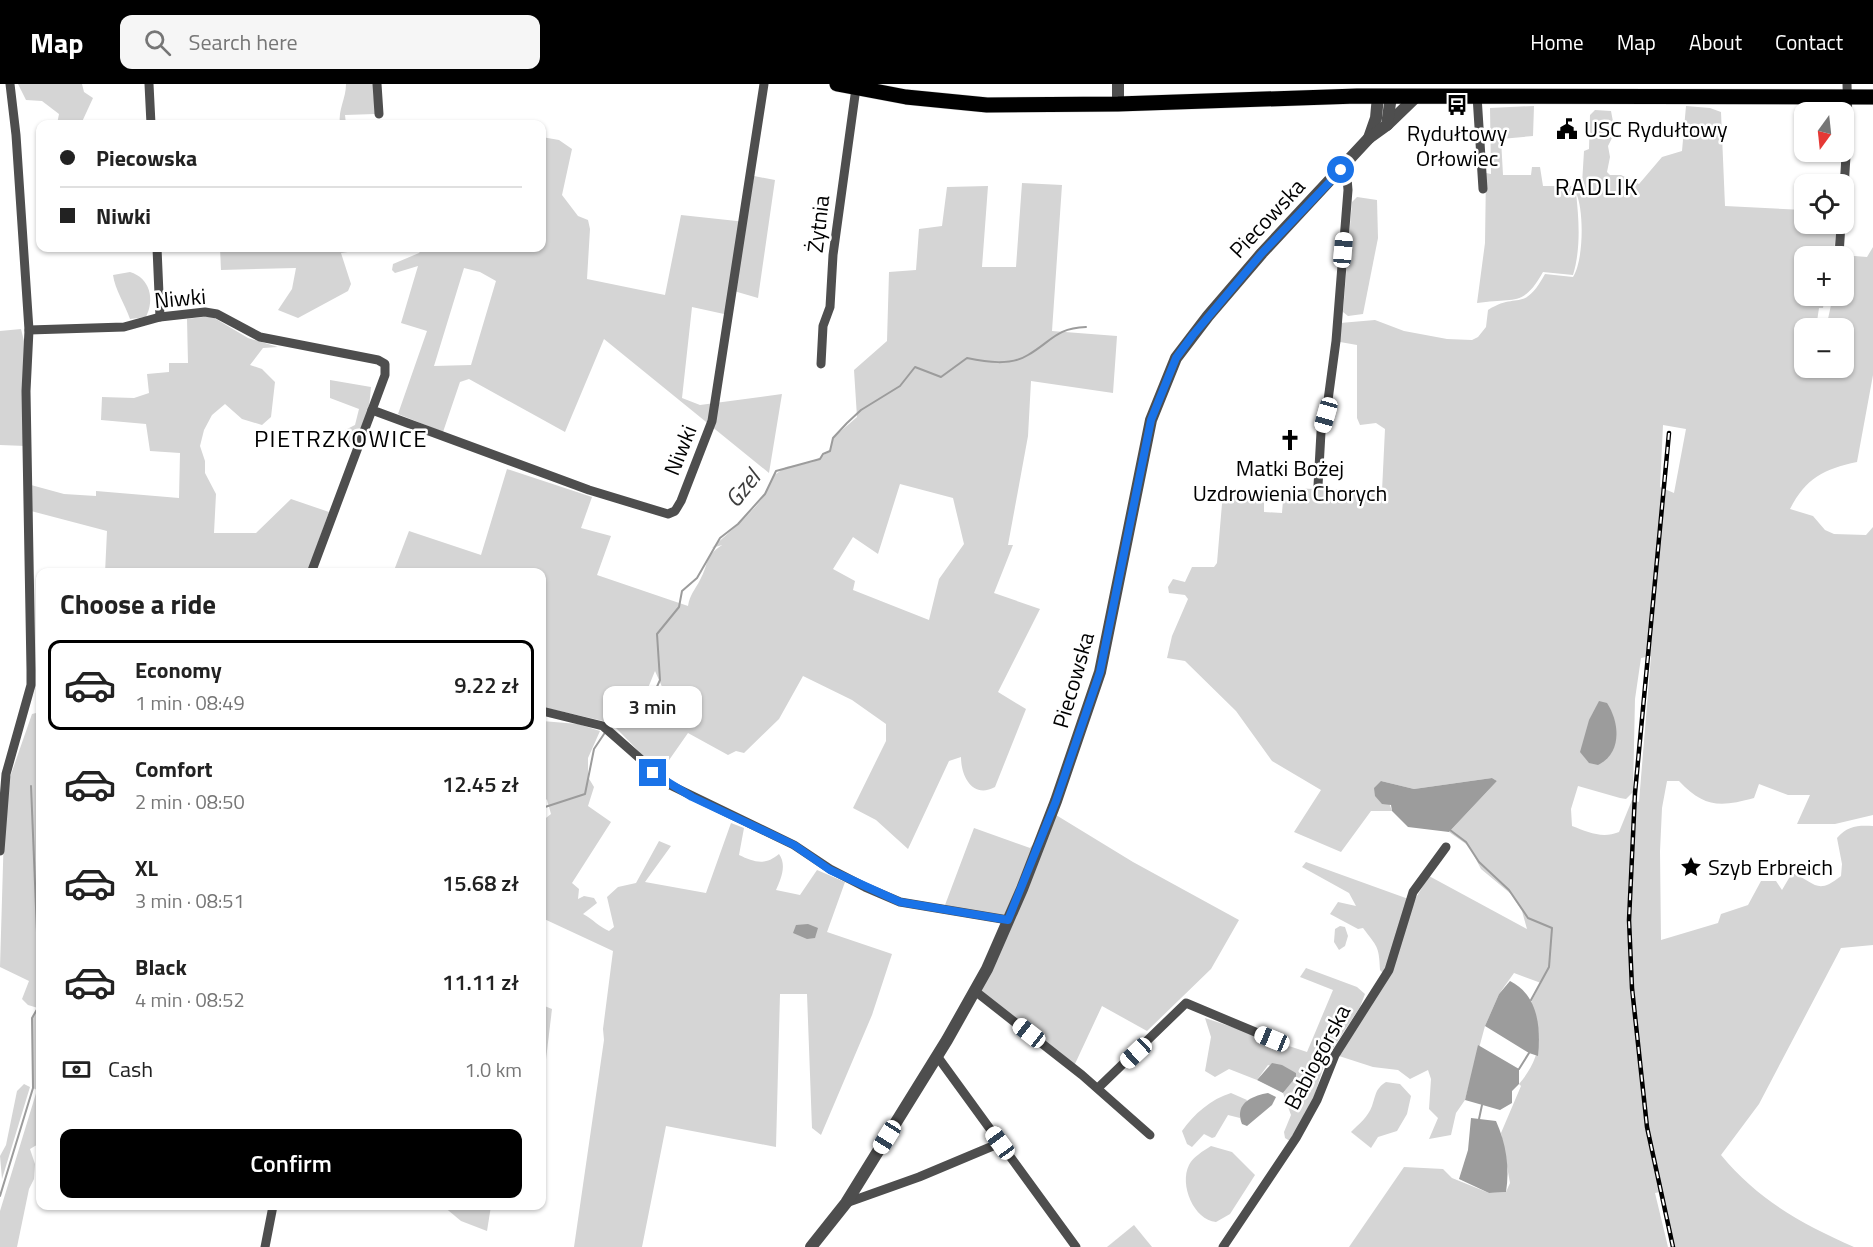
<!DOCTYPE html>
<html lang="en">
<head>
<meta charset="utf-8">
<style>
  :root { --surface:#fff; --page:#f6f6f6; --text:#222; --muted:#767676; --line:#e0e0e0; --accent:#000 }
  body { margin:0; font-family:"Titillium Web",sans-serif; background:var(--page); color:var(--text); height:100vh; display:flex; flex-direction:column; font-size:22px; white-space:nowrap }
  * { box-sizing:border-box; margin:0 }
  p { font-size:20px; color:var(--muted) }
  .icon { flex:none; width:33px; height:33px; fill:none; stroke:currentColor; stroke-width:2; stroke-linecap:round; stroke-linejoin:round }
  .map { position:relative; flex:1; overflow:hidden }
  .sheet { position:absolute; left:36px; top:484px; width:510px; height:642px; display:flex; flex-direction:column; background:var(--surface); border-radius:12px; box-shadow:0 2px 4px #0004 }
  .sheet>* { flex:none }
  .guide { position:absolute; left:36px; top:36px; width:510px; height:132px; border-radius:12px; box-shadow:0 2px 4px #0004; display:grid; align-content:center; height:132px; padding:0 24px; background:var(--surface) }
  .needle { width:39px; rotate:195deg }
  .fabs { position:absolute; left:1794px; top:18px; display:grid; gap:12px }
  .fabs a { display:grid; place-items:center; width:60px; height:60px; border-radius:12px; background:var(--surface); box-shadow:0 2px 4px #0004; font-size:30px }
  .end { position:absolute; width:27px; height:27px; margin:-14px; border:8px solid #1a73e8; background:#fff; box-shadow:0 0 0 3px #fff }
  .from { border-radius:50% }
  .bubble { position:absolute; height:42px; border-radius:12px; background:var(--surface); box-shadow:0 2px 4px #0004; font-size:20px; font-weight:600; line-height:42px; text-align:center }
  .car { position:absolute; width:18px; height:36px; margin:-18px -9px; border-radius:8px; box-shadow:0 0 4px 2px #0007; background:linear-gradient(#fff 24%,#345 0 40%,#fff 0 76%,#345 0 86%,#fff 0) }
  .guide b { display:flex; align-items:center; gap:21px; height:57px; font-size:22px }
  .guide b+b { border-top:2px solid var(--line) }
  .guide i { width:15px; height:15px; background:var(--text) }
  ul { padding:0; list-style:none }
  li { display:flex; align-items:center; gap:18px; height:90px; margin:0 12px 9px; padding:0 12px; border:3px solid transparent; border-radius:12px }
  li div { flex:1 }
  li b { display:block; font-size:22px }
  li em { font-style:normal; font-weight:600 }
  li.active { border-color:var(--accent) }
  li>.icon { width:54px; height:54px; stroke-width:1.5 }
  h2 { padding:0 24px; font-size:27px; line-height:72px }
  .pay { display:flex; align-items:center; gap:15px; height:66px; padding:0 24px; font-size:22px }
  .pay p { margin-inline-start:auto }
  .button { display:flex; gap:12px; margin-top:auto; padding:12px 24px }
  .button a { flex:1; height:69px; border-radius:12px; background:var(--accent); color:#fff; font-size:24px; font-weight:600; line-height:69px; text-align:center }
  header { display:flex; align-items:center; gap:36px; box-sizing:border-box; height:84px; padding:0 30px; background:var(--accent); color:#fff }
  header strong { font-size:28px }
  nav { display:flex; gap:33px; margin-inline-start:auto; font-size:21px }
  .search { width:420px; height:54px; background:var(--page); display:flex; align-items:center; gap:15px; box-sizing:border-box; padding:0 21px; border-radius:12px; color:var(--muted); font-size:22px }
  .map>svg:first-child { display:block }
  .green { fill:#d5d5d5; fill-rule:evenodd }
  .water { fill:#9c9c9c }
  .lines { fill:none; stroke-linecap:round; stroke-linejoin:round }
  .stream { stroke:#9c9c9c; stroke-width:2 }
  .primary-casing { stroke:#dbdbdb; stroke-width:16 }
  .minor { stroke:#4e4e4e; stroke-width:9 }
  .tertiary { stroke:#4e4e4e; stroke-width:12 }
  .primary { stroke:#000; stroke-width:15 }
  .rail-casing { stroke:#000; stroke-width:4.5 }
  .rail { stroke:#fff; stroke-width:2; stroke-dasharray:7; stroke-linecap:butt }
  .route { stroke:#1a73e8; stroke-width:8 }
  .labels { text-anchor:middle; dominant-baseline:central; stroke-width:5; stroke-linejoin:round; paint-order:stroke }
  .poi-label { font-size:22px; fill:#000; stroke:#fff; text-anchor:start }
  .street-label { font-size:22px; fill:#000; stroke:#fff }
  .neighbourhood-label { font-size:24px; letter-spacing:1.5px; fill:#000; stroke:#fff }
  .water-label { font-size:24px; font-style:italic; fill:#3d3d3d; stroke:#fff }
</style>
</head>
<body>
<header>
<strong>Map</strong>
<div class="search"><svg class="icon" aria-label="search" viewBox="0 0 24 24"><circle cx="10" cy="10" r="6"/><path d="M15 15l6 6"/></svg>Search here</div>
<nav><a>Home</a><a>Map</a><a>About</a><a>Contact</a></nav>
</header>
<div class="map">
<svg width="1873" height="1163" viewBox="0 0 1873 1163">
  <rect width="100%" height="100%" fill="#fff"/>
  <g class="green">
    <path d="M18 0H82L84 8 93 14 81 40H57L59 30 42 17 26 16Z"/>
    <path d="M346 0H373L375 30 345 31 346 40H340C338 25 346 15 346 0Z"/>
    <path d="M1534 22 1533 52 1501 55 1503 91H1531L1532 83H1540L1543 102H1573L1574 105 1575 101 1582 100 1584 67 1589 65 1590 31 1595 26 1611 27 1615 48 1608 62 1610 73 1607 88 1610 91H1621L1639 100 1662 73 1682 67 1686 22 1710 24 1721 28 1725 122 1804 126V140H1836L1834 172H1804V212H1825L1823 224H1819L1816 244H1804V284H1844V244H1826L1833 212H1844L1842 171 1867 173 1873 163V291L1857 378C1824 385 1806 394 1790 425L1813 432 1825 446 1834 450 1866 451 1873 443V731L1835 740H1797L1810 711H1788L1759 700 1754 714C1721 723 1704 724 1679 697H1667L1662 724 1660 767 1661 856 1718 839 1721 830 1748 821 1761 797H1776L1782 806 1792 789C1816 798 1816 812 1841 792L1842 780 1837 754C1847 742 1858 741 1873 742V861L1841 864 1759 1020 1721 1071C1758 1116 1802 1140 1854 1163H1674L1660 1108 1655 1109 1668 1163H1349L1404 1083 1443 1085 1452 1094 1489 1109 1506 1108 1510 1099 1501 1049 1521 1002 1519 1000C1542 973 1543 950 1531 918L1541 899 1514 889 1499 910 1485 942 1465 1016 1456 1029 1451 1051 1429 1055 1438 1034 1429 1025 1431 995 1428 986 1410 995 1398 986 1373 983 1339 972 1387 893 1380 886C1379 861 1377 863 1363 844L1358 845 1330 830 1338 818 1356 822 1349 809 1302 783 1306 778 1414 817 1429 792 1527 845 1522 827 1511 810 1481 785 1469 762 1449 748 1497 697 1492 694 1414 705 1381 697 1392 727H1371L1341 768 1294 748 1321 706 1272 677 1236 627 1185 577 1167 574 1172 552 1188 515 1185 511 1169 509 1168 503 1173 495 1185 498 1192 483H1214L1217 479 1223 408 1257 406 1264 411V428L1282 429 1284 404 1382 407 1385 345 1376 339 1360 341 1357 334V261L1340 258V239L1375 236 1404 247 1447 255 1472 256 1478 253 1486 243 1488 226C1518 207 1523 230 1545 190L1573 193C1584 176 1584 125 1576 109 1579 135 1581 165 1573 191L1543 188C1523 224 1514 213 1477 219L1485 159 1486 89 1491 90 1490 24ZM1663 341 1686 345 1674 409 1660 403ZM1651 572 1639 718 1632 716 1619 748C1602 755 1588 748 1572 742L1571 725 1578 702 1620 714 1626 715 1633 708 1635 615 1641 574Z"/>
    <path d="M542 53 559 56 572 65 562 111 578 132 588 136 590 145 587 195 665 211 681 131 746 138 754 92 775 96 758 214 734 207 724 230 692 223 682 314 700 321 782 310 769 389 604 255 565 348 469 295 460 298 443 348 398 330 427 247 401 239 418 182 395 189 392 186 393 180 419 169 423 164H542ZM464 184 480 188 496 197 471 281 434 282Z"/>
    <path d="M1022 99 1062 101 1052 247 1117 252 1113 309 1031 297 1028 352 1008 461H1013L994 509 1040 525 998 608 1026 625 995 703C973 715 961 693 961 673L949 677 908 765 876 736 853 724 886 657V640L852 616 803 592 779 635 744 669 736 667 728 671 688 649 660 689 615 643 646 623 663 605 655 587 641 621 612 639 542 623V489H393L409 447 481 471 507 385 592 413 581 444 611 452 597 491 688 522C690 510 695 506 700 496 709 480 704 473 722 461L712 464C732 445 766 420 773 392L786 383 813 378 830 367 833 354 857 333 854 286 887 257 889 188 916 186 919 145 942 142 947 103 988 102 982 183H1016ZM900 400 953 414 964 460 939 495 929 536 853 506 855 497 833 485 853 453 878 470Z"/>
    <path d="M1357 113 1377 116 1378 154 1363 230 1348 232 1343 228 1352 118Z"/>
    <path d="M220 164H375L341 169 351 200 348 207 298 234 278 226 292 205 296 184 221 186Z"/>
    <path d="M130 188C150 194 155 215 146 233L130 235C125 220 115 206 113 191Z"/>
    <path d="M211 232 248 254 278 263 263 264 250 281 262 285 275 298 271 333 262 341 242 335 225 320 212 331 204 346 200 362 205 377V389L216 410 214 449H256L291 415 329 428 307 489H105L107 447 31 427V401L64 410 96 412V407L179 414 180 369 150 367 146 340 101 336 102 313 134 314 149 309 147 290 169 288V279H188L187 235Z"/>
    <path d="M21 245 25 261 26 362 0 361V247Z"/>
    <path d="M330 296 371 303C369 323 368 349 349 359L345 346 355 341 359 325 330 314Z"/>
    <path d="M40 628V1059L30 1065 35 1080 34 1095 29 1105 17 1163H0V1127L37 1006 33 1004 32 934 38 924 28 921 22 915 29 897 0 883 4 747 9 696 32 630Z"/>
    <path d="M542 637 578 640 600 647 588 674V693L594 703 588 722 611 738 572 799 579 805 578 815 584 812 594 814 597 819 583 830C593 835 599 843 609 847L614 843 607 813 618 803 636 799 659 757 671 762 645 798 706 809 731 739 744 744 739 771C754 778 765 782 779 770 787 781 781 795 776 806L800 811 817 786 845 798 827 848 892 870 872 931 821 1051 812 1044 807 910H780L776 1063 666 1042 642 1163H574L604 956 603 945 613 867 542 834V737L551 730 547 716 542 711Z"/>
    <path d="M1056 731 1133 778 1239 836 1211 885 1147 947 1102 922 1074 982 975 907 1002 835 945 821 974 744 1030 764Z"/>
    <path d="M1340 842 1345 843 1348 852 1345 862 1339 866 1334 858 1335 845Z"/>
    <path d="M1306 884 1357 903 1365 910 1360 923 1326 975 1314 1013 1290 1057 1285 1054 1284 1048 1291 1031 1283 1009 1296 993V989L1268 981 1257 996 1229 985 1215 993 1205 987 1211 953 1205 934 1307 968 1333 906 1300 893Z"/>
    <path d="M542 921 552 925 542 1009Z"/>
    <path d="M1386 998 1400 1000 1411 1012 1407 1030 1397 1047 1378 1053 1371 1064 1351 1048C1359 1040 1368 1033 1372 1022 1376 1011 1375 1005 1386 998Z"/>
    <path d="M24 1000 30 1003 2 1095 0 1072 6 1061 17 1007Z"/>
    <path d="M1231 1009 1247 1016 1240 1034 1228 1031 1215 1053 1212 1054 1204 1050 1192 1063 1187 1060 1182 1047C1194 1030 1211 1015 1231 1009Z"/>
    <path d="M1211 1062 1232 1068 1255 1091 1230 1130 1216 1138C1194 1136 1179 1101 1189 1081 1193 1073 1203 1067 1211 1062Z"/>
    <path d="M443 1122H491L487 1147 461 1137Z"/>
    <path d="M1134 1141 1152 1163H1107Z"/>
  </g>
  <g class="water">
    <path d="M1599 617 1607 619C1620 639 1622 669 1598 681L1589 679 1580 668 1589 636Z"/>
    <path d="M1492 694 1497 697 1449 748 1408 743 1392 727 1391 721 1382 720 1375 712 1374 704 1381 697 1414 705Z"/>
    <path d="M808 840 818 844 815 854 807 855 793 849 796 841Z"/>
    <path d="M1510 897C1538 911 1541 943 1538 972L1529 969 1485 942 1499 910Z"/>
    <path d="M1478 961 1519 985V1000L1512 1007V1019L1500 1026 1465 1016Z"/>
    <path d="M1272 979 1282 981 1296 989V993L1283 1009 1257 996Z"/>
    <path d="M1268 1009 1276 1013 1272 1021 1247 1042 1242 1040C1234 1020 1251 1012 1268 1009Z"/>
    <path d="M1471 1034 1496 1037C1506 1059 1510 1084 1506 1108L1489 1109 1459 1095 1468 1066Z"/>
  </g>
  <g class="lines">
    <g class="stream">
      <path d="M609 642 616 632 641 621 655 607 660 596 657 550 679 523 682 507 697 494 720 454 738 440 765 410 776 387 820 375 823 370 830 367 833 354 847 339 861 326 900 302 915 283 941 293 967 274C986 278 1011 282 1028 271 1052 257 1056 244 1086 243"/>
      <path d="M31 702 40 921"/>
      <path d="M542 724 585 710 594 665 606 647"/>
      <path d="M1450 746 1466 758 1479 778 1509 806 1528 834 1552 844 1549 883 1531 916"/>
      <path d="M1519 985 1529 969"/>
      <path d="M1479 1035 1482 1021"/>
      <path d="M0 1112 33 1004 32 934 39 922"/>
    </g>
    <defs>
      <path id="primary" d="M837 0 906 13 987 21 1118 20 1357 12 1873 13"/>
    </defs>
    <use href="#primary" class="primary-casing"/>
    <g class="minor">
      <path d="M149 0 151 40"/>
      <path d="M377 0 379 30"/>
      <path d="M1477 12 1483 105"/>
      <path d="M1844 104 1848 40 1847 0"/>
      <path d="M157 164 160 233"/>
      <path d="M1839 171 1841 140"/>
      <path d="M29 246 124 243 160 233 205 228 217 230 260 253 378 276 385 280V291L372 326 589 406 668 430 675 427 681 417 712 337 764 0"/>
      <path d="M821 280 823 242 830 223 833 171 856 4"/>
      <path d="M1318 402 1321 348 1326 331 1336 257 1348 106 1347 94 1341 86"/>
      <path d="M311 489 372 326"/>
      <path d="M542 627 603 642 670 701 794 761 830 785 865 803 900 818 1008 836"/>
      <path d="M0 767 6 690 31 601V586L26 307 29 246 16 51 10 0"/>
      <path d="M975 907 1082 991 1150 1051"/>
      <path d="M937 972 1076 1163"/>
      <path d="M1098 1004 1186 919 1272 955"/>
      <path d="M846 1119 919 1093 1000 1059"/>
      <path d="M265 1163 273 1122"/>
      <path d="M1223 1163 1296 1054 1317 1016 1335 971 1389 886 1413 808 1446 763"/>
    </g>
    <g class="tertiary">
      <path d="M1118 20V0"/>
      <path d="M1387 41 1417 12"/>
      <path d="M1369 54 1376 34 1378 12"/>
      <path d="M811 1163 846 1119 947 956 987 885 1022 805 1056 717 1100 588 1151 336 1176 274 1208 232 1262 169 1369 54 1387 41 1391 12"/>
    </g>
    <use href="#primary" class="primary"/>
    <defs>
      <path id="rail" d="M1669 349 1635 709 1629 836 1632 904 1647 1043 1673 1163"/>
    </defs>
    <use href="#rail" class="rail-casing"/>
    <use href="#rail" class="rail"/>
  </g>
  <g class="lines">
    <path class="route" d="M653 689 692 713 794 761 830 786 900 818 1008 836 1056 717 1100 588 1151 336 1176 274 1193 251 1262 169 1341 86"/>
  </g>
  <defs>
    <symbol id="bus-bare" viewBox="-9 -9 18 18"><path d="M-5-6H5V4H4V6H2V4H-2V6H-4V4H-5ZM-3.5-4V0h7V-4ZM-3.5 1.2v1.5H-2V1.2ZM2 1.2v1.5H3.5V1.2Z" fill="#000" stroke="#fff" stroke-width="2.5" paint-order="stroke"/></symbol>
    <symbol id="civic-bare" viewBox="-9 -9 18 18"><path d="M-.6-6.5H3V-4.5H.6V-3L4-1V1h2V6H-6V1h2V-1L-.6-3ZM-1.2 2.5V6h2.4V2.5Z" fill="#000" stroke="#fff" stroke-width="2.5" paint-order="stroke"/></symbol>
    <symbol id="church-bare" viewBox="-9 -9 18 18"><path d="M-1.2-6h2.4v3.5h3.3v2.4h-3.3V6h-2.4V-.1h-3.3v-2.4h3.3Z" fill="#000" stroke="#fff" stroke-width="2.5" paint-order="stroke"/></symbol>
    <symbol id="sight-bare" viewBox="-9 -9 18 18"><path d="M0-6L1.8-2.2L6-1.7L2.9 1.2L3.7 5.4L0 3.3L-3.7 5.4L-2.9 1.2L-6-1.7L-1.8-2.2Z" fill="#000" stroke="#fff" stroke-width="2.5" paint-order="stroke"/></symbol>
  </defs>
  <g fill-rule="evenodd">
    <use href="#bus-bare" x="1442" y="6" width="30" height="30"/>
    <use href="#civic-bare" x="1552" y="30" width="30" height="30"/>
    <use href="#church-bare" x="1275" y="341" width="30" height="30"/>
    <use href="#sight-bare" x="1676" y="768" width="30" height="30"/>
  </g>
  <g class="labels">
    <g class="poi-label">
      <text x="1584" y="45">USC Rydułtowy</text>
      <text x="1457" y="49" text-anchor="middle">Rydułtowy<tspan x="1457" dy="25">Orłowiec</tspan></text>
      <text x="1290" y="384" text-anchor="middle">Matki Bożej<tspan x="1290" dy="25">Uzdrowienia Chorych</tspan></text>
      <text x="1708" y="783">Szyb Erbreich</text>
    </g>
    <g class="street-label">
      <text transform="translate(1267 134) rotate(-47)">Piecowska</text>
      <text transform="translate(818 140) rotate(-83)">Żytnia</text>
      <text transform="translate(180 214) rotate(-5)">Niwki</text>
      <text transform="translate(680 366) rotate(-68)">Niwki</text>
      <text transform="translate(1073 596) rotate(-74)">Piecowska</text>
      <text transform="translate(1317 973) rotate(-62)">Babiogórska</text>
    </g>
    <g class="neighbourhood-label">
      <text x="1597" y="102">RADLIK</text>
      <text x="341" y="354">PIETRZKOWICE</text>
    </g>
    <g class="water-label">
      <text transform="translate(742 404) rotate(-51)">Gzel</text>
    </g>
  </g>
</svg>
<div class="fabs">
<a><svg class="needle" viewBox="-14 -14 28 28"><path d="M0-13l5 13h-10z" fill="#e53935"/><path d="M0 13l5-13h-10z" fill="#767676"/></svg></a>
<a><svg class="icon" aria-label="locate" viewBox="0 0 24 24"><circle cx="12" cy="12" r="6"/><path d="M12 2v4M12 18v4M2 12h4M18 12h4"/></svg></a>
<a>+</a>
<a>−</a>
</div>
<i class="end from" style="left:1341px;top:86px"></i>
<i class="end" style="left:653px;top:689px"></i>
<div class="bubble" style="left:603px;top:602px;width:99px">3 min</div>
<i class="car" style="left:1343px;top:166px;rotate:5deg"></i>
<i class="car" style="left:1326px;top:331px;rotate:196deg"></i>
<i class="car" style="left:1029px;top:949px;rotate:308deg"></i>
<i class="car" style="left:1272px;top:955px;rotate:292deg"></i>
<i class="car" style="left:1136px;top:969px;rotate:227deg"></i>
<i class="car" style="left:887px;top:1053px;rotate:212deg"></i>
<i class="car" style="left:1000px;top:1059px;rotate:324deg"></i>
<div class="guide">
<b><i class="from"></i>Piecowska</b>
<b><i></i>Niwki</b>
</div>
<section class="sheet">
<h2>Choose a ride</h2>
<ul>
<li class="active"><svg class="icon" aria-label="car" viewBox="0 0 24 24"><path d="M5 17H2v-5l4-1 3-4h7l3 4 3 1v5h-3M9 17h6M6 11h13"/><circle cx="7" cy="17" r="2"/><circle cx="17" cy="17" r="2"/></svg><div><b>Economy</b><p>1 min · 08:49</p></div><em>9.22 zł</em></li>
<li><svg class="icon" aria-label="car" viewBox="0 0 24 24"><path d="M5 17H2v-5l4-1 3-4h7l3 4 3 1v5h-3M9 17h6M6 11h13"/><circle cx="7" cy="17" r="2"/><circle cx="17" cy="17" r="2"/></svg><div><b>Comfort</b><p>2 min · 08:50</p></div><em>12.45 zł</em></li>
<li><svg class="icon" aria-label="car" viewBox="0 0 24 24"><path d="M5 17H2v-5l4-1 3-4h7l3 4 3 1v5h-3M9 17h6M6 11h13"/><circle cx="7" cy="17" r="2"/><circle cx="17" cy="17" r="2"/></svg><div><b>XL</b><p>3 min · 08:51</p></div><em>15.68 zł</em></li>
<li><svg class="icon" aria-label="car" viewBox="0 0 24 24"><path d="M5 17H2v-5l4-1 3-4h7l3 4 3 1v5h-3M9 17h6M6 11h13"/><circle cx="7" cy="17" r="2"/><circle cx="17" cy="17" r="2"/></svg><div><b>Black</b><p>4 min · 08:52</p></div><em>11.11 zł</em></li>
</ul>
<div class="pay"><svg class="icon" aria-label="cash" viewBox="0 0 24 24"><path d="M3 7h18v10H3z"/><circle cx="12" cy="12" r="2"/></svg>Cash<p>1.0 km</p></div>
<div class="button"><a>Confirm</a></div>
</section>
</div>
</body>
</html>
